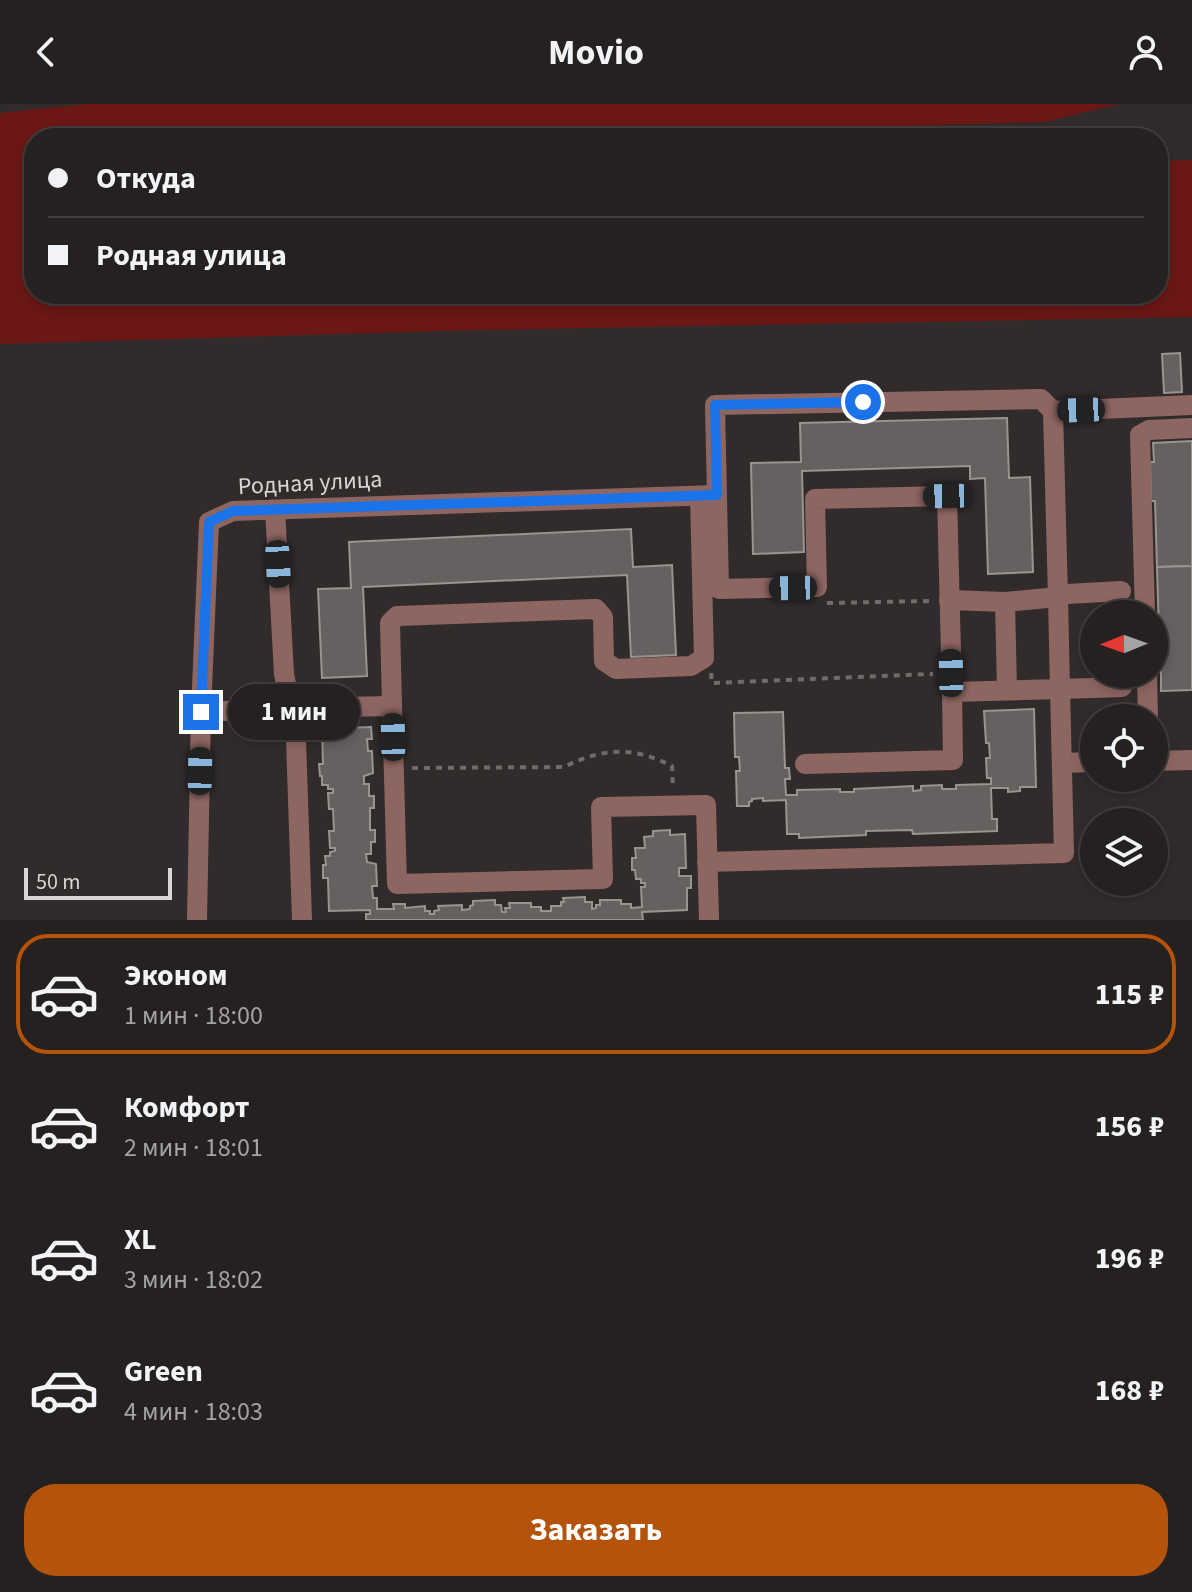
<!DOCTYPE html>
<html lang="ru">
<head>
<meta charset="utf-8">
<style>
  :root { --surface:#252120; --page:#312e2d; --text:#f1f3f6; --muted:#a3a3a5; --line:#423e3e; --accent:#b45309 }
  body { margin:0; font-family:"Source Sans 3",sans-serif; background:var(--page); color:var(--text); height:100vh; display:flex; flex-direction:column; font-size:30px; white-space:nowrap }
  * { box-sizing:border-box; margin:0 }
  p { font-size:26px; color:var(--muted) }
  .icon { flex:none; width:44px; height:44px; fill:none; stroke:currentColor; stroke-width:2; stroke-linecap:round; stroke-linejoin:round }
  .map { position:relative; height:816px; overflow:hidden }
  .panel { display:flex; flex-direction:column; background:var(--surface); flex:1 }
  .panel>* { flex:none }
  .hud { position:absolute; left:24px; top:24px; width:1144px; height:176px; border-radius:32px; box-shadow:0 4px 12px #0003,0 0 0 2px var(--line); display:grid; align-content:center; height:176px; padding:0 24px; background:var(--surface) }
  .needle { width:52px; rotate:269deg }
  .fabs { position:absolute; left:1080px; top:496px; display:grid; gap:16px }
  .fabs a { display:grid; place-items:center; width:88px; height:88px; border-radius:50%; background:var(--surface); box-shadow:0 4px 12px #0003,0 0 0 2px var(--line); font-size:40px }
  .scale { position:absolute; left:24px; bottom:20px; width:148px; box-sizing:border-box; padding-left:8px; border:4px solid #d9d6d5; border-top:0; font-size:22px; line-height:28px; white-space:nowrap; color:#d9d6d5; -webkit-text-stroke:6px #312c2b; paint-order:stroke }
  .end { position:absolute; width:36px; height:36px; margin:-18px; border:10px solid #1a73e8; background:#fff; box-shadow:0 0 0 4px #fff }
  .from { border-radius:50% }
  .bubble { position:absolute; height:56px; border-radius:28px; background:var(--surface); box-shadow:0 4px 12px #0003,0 0 0 2px var(--line); font-size:26px; font-weight:700; line-height:56px; text-align:center }
  .car { position:absolute; width:24px; height:48px; margin:-24px -12px; border-radius:10px; box-shadow:0 0 6px 2px #0007; background:linear-gradient(#222 24%,#8ab4d8 0 40%,#222 0 76%,#8ab4d8 0 86%,#222 0) }
  .hud b { display:flex; align-items:center; gap:28px; height:76px; font-size:30px }
  .hud b+b { border-top:2px solid var(--line) }
  .hud i { width:20px; height:20px; background:var(--text) }
  ul { padding:14px 0 0; list-style:none }
  li { display:flex; align-items:center; gap:24px; height:120px; margin:0 16px 12px; padding:0 8px; border:4px solid transparent; border-radius:32px }
  li div { flex:1 }
  li b { display:block; font-size:30px }
  li em { font-style:normal; font-weight:700 }
  li.on { border-color:var(--accent) }
  li>.icon { width:72px; height:72px; stroke-width:1.5 }
  .action { display:flex; gap:16px; margin-top:auto; padding:16px 24px }
  .action a { flex:1; height:92px; border-radius:32px; background:var(--accent); color:#fff; font-size:32px; font-weight:700; line-height:92px; text-align:center }
  header { display:flex; justify-content:space-between; align-items:center; height:104px; padding:0 24px; background:var(--surface); font-size:36px; font-weight:700 }
  .map>svg:first-child { display:block }
  .green { fill:#6a1715 }
  .building { fill:#666060; stroke:#999392; stroke-width:2 }
  .lines { fill:none; stroke-linecap:round; stroke-linejoin:round }
  .path { stroke:#706c6b; stroke-width:4; stroke-dasharray:6 6; stroke-linecap:butt }
  .minor { stroke:#8e6661; stroke-width:20 }
  .route { stroke:#1a73e8; stroke-width:10 }
  .labels { text-anchor:middle; dominant-baseline:central; stroke-width:6; stroke-linejoin:round; paint-order:stroke }
  .street-label { font-size:24px; fill:#d9d6d5; stroke:#312c2b }
</style>
</head>
<body>
<header><svg class="icon" aria-label="back" viewBox="0 0 24 24"><path d="M15 5l-7 7 7 7"/></svg>Movio<svg class="icon" aria-label="person" viewBox="0 0 24 24"><circle cx="12" cy="8" r="4"/><path d="M4 21q1-7 8-7t8 7"/></svg></header>
<div class="map">
<svg width="1192" height="816" viewBox="0 0 1192 816">
  <rect width="100%" height="100%" fill="#312c2b"/>
  <path class="green" d="M86 0H1118L1045 18 471 34H34V190H1158V57L1192 56V213L478 226 0 240V9Z"/>
  <g class="building">
    <path d="M1107 29V34H970Z"/>
    <path d="M1180 249 1182 288 1164 289 1162 250Z"/>
    <path d="M1007 314 1009 374 1030 373 1033 468 988 470 985 374 970 375V362L802 367 804 448 753 450 751 359 801 358 800 319Z"/>
    <path d="M1192 337V462L1157 463 1155 397H1151L1150 358H1154L1153 339Z"/>
    <path d="M631 425 633 463 672 461 676 551 631 553 627 471 363 483 367 572 322 574 318 485 351 484 349 438Z"/>
    <path d="M1192 462V586L1161 587V568H1157L1156 529H1159L1157 463Z"/>
    <path d="M1034 605 1036 683H1020V687L1008 688V684H991L992 715H997V727L913 730 912 726 866 727V731L799 734V730H787L786 696 763 697V694L752 695V697L749 698V702H737L736 667H740L739 653H735L734 609 783 608 785 664H789L790 675H785L786 691H797V686L840 685V688H854V685L913 682V687L921 686V682L942 681V685H956V681L991 680V674H987L986 654H990L989 639H986L984 607Z"/>
    <path d="M371 623 372 635H367L368 647H372L373 669 364 672V680H369V692H374V704H370V726H375V738H371V750H366L367 758 376 760 377 782H372L373 794H377V805H394L393 800H405V804L425 802V807H430V810H434V807L439 806 438 802 462 801V806L470 805V802L473 801V797L495 796V801H501L502 808H506L505 804H510L509 799H531V803H541V807H551V802H561V798H564L563 794 585 793V798H592V805L596 804V801H600V796H621V800H631V804L642 803 641 783H645V779H641V775H636L635 766H632V754H636L635 744H645L644 733 653 732V727L670 726V731L685 730 686 764H679V772H691V784H687V806L642 808 643 816H366V810H370V806L329 807 328 774H323V761H326L325 752H330V748L335 747V744H330L329 727H334L333 705H329L328 689H333V685H328V681H322V672H320L319 660H323L322 625Z"/>
  </g>
  <g class="lines">
    <g class="path">
      <path d="M827 499 930 497"/>
      <path d="M711 569 712 579 933 570"/>
      <path d="M412 664 564 663C602 644 633 642 672 662L673 683"/>
    </g>
    <g class="minor">
      <path d="M1121 487 1067 490 1058 493 1060 585 952 588 947 392 815 395 817 483 719 485 715 301 1041 295 1053 307 1192 301"/>
      <path d="M949 496 1005 498 1058 493 1053 307"/>
      <path d="M1005 498 1007 586"/>
      <path d="M1145 510 1140 331 1149 326 1192 324"/>
      <path d="M1147 570 1148 614"/>
      <path d="M392 602 390 519 397 512 596 505 603 513 604 557 616 565 691 562 704 554 700 392"/>
      <path d="M201 608 291 604 284 570 275 405"/>
      <path d="M1154 657 1192 656"/>
      <path d="M1062 659 1094 658"/>
      <path d="M805 660 953 656 952 588"/>
      <path d="M707 758 1064 749 1060 585 1122 583"/>
      <path d="M197 816 201 608 209 418 233 407 717 391"/>
      <path d="M302 816 296 635 291 604 392 602 397 780 603 775 601 703 706 701 709 816"/>
    </g>
  </g>
  <g class="lines">
    <path class="route" d="M201 608 209 418 233 407 717 391 715 301 863 298"/>
  </g>
  <g class="labels">
    <g class="street-label">
      <text transform="translate(310 379) rotate(-3)">Родная улица</text>
    </g>
  </g>
</svg>
<div class="fabs">
<a><svg class="needle" viewBox="-14 -14 28 28"><path d="M0-13l5 13h-10z" fill="#e53935"/><path d="M0 13l5-13h-10z" fill="#a3a3a5"/></svg></a>
<a><svg class="icon" aria-label="locate" viewBox="0 0 24 24"><circle cx="12" cy="12" r="6"/><path d="M12 2v4M12 18v4M2 12h4M18 12h4"/></svg></a>
<a><svg class="icon" aria-label="layers" viewBox="0 0 24 24"><path d="M12 4l9 5-9 5-9-5zM3 14l9 5 9-5"/></svg></a>
</div>
<div class="scale">50 m</div>
<i class="end from" style="left:863px;top:298px"></i>
<i class="end" style="left:201px;top:608px"></i>
<div class="bubble" style="left:228px;top:580px;width:132px">1 мин</div>
<i class="car" style="left:1081px;top:306px;rotate:268deg"></i>
<i class="car" style="left:947px;top:392px;rotate:269deg"></i>
<i class="car" style="left:278px;top:460px;rotate:177deg"></i>
<i class="car" style="left:793px;top:484px;rotate:269deg"></i>
<i class="car" style="left:951px;top:569px;rotate:359deg"></i>
<i class="car" style="left:393px;top:633px;rotate:359deg"></i>
<i class="car" style="left:200px;top:667px;rotate:1deg"></i>
<div class="hud">
<b><i class="from"></i>Откуда</b>
<b><i></i>Родная улица</b>
</div>
</div>
<section class="panel">
<ul>
<li class="on"><svg class="icon" aria-label="car" viewBox="0 0 24 24"><path d="M5 17H2v-5l4-1 3-4h7l3 4 3 1v5h-3M9 17h6M6 11h13"/><circle cx="7" cy="17" r="2"/><circle cx="17" cy="17" r="2"/></svg><div><b>Эконом</b><p>1 мин · 18:00</p></div><em>115 ₽</em></li>
<li><svg class="icon" aria-label="car" viewBox="0 0 24 24"><path d="M5 17H2v-5l4-1 3-4h7l3 4 3 1v5h-3M9 17h6M6 11h13"/><circle cx="7" cy="17" r="2"/><circle cx="17" cy="17" r="2"/></svg><div><b>Комфорт</b><p>2 мин · 18:01</p></div><em>156 ₽</em></li>
<li><svg class="icon" aria-label="car" viewBox="0 0 24 24"><path d="M5 17H2v-5l4-1 3-4h7l3 4 3 1v5h-3M9 17h6M6 11h13"/><circle cx="7" cy="17" r="2"/><circle cx="17" cy="17" r="2"/></svg><div><b>XL</b><p>3 мин · 18:02</p></div><em>196 ₽</em></li>
<li><svg class="icon" aria-label="car" viewBox="0 0 24 24"><path d="M5 17H2v-5l4-1 3-4h7l3 4 3 1v5h-3M9 17h6M6 11h13"/><circle cx="7" cy="17" r="2"/><circle cx="17" cy="17" r="2"/></svg><div><b>Green</b><p>4 мин · 18:03</p></div><em>168 ₽</em></li>
</ul>
<div class="action"><a>Заказать</a></div>
</section>
</body>
</html>
